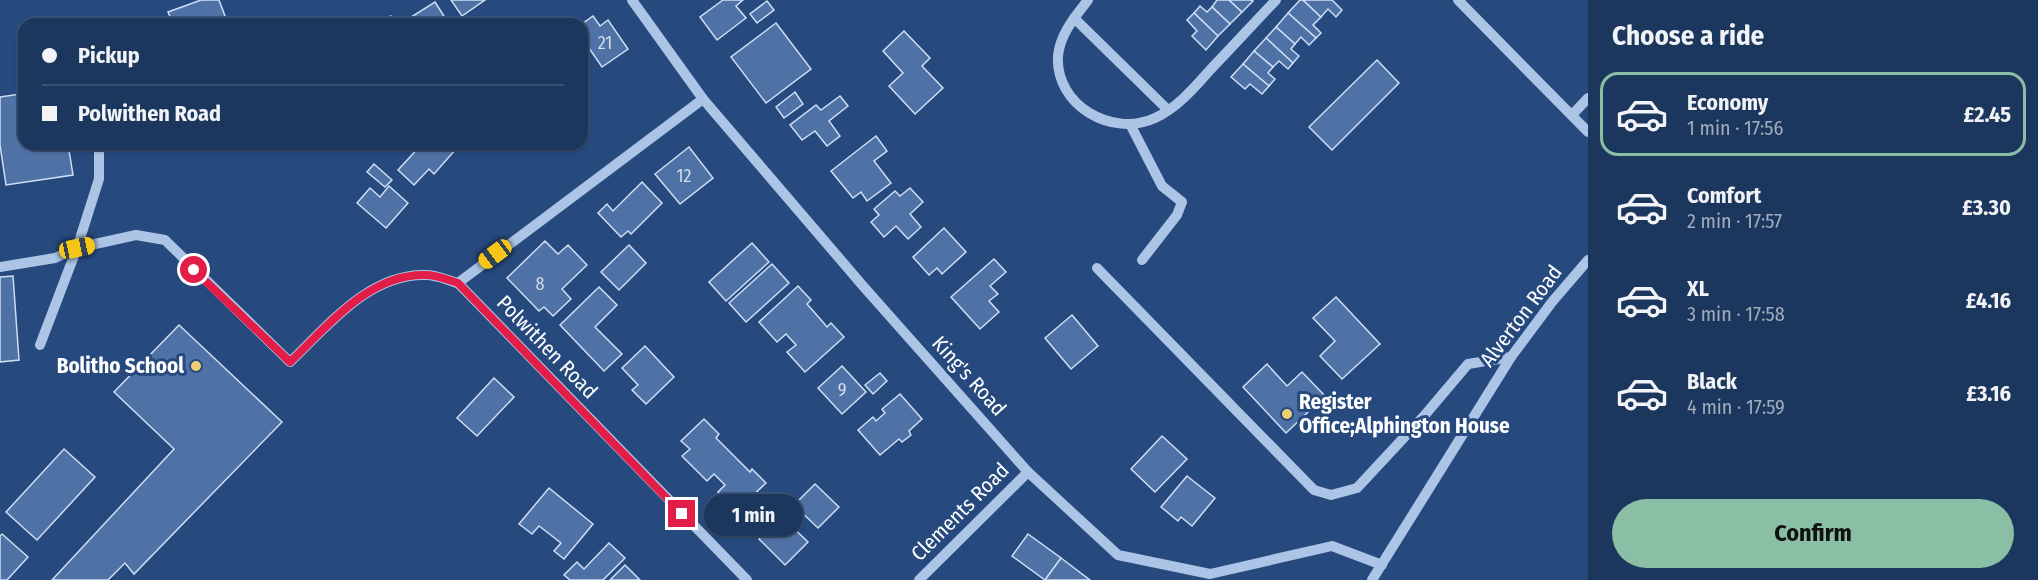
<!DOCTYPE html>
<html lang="en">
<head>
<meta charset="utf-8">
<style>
  :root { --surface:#1c375e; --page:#294267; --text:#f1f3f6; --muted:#a0acbc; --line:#3a5173; --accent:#8abfa5 }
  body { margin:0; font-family:"Fira Sans Condensed",sans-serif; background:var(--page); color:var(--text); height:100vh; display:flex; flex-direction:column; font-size:22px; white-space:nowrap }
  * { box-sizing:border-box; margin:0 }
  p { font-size:20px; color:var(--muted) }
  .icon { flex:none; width:33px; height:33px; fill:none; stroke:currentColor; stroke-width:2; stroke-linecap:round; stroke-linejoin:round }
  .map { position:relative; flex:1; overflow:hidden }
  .drawer { display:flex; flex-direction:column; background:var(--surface); width:450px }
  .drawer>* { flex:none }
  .hud { position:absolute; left:18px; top:18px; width:570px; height:132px; border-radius:18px; box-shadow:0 2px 4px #0004,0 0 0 2px var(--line); display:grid; align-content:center; height:132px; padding:0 24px; background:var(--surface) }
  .end { position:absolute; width:27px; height:27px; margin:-14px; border:8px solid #e11d48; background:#fff; box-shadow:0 0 0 3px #fff }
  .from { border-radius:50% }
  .bubble { position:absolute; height:42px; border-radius:21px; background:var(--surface); box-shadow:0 2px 4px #0004,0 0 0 2px var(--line); font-size:20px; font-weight:700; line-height:42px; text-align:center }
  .car { position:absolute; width:18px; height:36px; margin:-18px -9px; border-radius:8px; box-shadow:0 0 4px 2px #0007; background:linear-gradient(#f5c518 24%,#345 0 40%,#f5c518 0 76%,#345 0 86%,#f5c518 0) }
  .hud b { display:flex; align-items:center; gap:21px; height:57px; font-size:22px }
  .hud b+b { border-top:2px solid var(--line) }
  .hud i { width:15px; height:15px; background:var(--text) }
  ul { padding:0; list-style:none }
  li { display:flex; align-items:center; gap:18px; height:84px; margin:0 12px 9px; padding:0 12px; border:3px solid transparent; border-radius:18px }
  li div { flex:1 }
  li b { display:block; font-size:22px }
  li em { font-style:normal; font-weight:700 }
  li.active { border-color:var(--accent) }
  li>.icon { width:54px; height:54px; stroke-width:1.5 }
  h2 { padding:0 24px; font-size:27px; line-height:72px }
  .button { display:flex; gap:12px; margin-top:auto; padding:12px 24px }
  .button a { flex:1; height:69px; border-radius:36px; background:var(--accent); color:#111; font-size:24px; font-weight:700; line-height:69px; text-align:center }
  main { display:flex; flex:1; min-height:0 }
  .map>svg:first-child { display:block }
  .building { fill:#4f72a6; stroke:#cfdef4; stroke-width:1.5 }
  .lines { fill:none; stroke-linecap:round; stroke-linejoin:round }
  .minor { stroke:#acc4e5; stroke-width:10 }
  .route { stroke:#e11d48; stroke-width:8 }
  .poi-dot { fill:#eecf72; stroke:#26497e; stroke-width:2 }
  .labels { text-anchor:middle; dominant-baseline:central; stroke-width:6; stroke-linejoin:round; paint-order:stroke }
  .number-label { font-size:18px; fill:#d3dce9 }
  .street-label { font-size:21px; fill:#fff; stroke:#26497e }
  .poi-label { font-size:21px; font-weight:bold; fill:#fff; stroke:#26497e; text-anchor:end }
</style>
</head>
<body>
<main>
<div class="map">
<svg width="1588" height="580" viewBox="0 0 1588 580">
  <rect width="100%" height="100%" fill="#26497e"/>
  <g class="building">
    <path d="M201 0H219L228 24H189L188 21 173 24 168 12Z"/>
    <path d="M451 0H485L462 16Z"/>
    <path d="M723 0H743L736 6 746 18 717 40 700 17Z"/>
    <path d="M1217 0H1229L1242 12 1230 24 1212 7Z"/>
    <path d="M1229 0H1251L1253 1 1242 12Z"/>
    <path d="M1300 0H1303L1321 17 1313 25 1321 33 1316 38 1288 13Z"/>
    <path d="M1303 0H1332L1342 10 1336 17 1328 9 1321 17Z"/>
    <path d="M767 1 774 10 757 23 750 14Z"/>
    <path d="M435 2 449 24H400Z"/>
    <path d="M1200 6 1207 12 1212 7 1230 24 1218 36 1194 13Z"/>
    <path d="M1194 13 1218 36 1206 50 1192 36 1197 31 1187 20Z"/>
    <path d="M1288 13 1316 38 1309 45 1301 37 1295 44 1276 27Z"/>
    <path d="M391 16 395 24H373Z"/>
    <path d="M593 16 600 26 608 20 628 49 602 67 582 38V24Z"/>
    <path d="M776 23 811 69 766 103 731 57Z"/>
    <path d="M1276 27 1295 44 1291 49 1299 56 1293 63 1266 38Z"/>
    <path d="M904 31 930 58 922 66 943 88 915 114 889 86 903 73 883 51Z"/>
    <path d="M1266 38 1293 63 1288 69 1279 61 1273 67 1254 51Z"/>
    <path d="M1254 51 1273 67 1268 73 1275 79 1269 86 1243 64Z"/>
    <path d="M1377 60 1399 83 1332 150 1309 127Z"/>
    <path d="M1243 64 1269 86 1262 94 1250 84 1245 89 1231 77Z"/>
    <path d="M795 92 803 104 784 118 776 107Z"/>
    <path d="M20 94 24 120V144H28V150L68 144 73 175 6 185 0 145V97Z"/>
    <path d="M840 96 848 106 829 121 840 136 827 146 815 131 802 140 790 125 816 105 821 110Z"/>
    <path d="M876 136 887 151 874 161 891 183 867 201 861 192 853 198 831 171Z"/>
    <path d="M422 144H451L456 149 434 174 429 169 414 185 398 170Z"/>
    <path d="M689 147 713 178 680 204 655 174Z"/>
    <path d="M374 164 392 180 385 187 367 172Z"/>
    <path d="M642 182 662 203 631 234 628 231 621 237 598 213 607 204 613 211Z"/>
    <path d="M389 186 408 203 386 228 357 203 370 188 380 197Z"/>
    <path d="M910 188 923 202 910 214 921 227 908 239 896 226 884 237 871 222 879 215 874 209 895 191 900 196Z"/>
    <path d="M944 228 966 252 942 274 937 268 929 275 913 257Z"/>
    <path d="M545 241 558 254 568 245 587 265 562 289 571 299 553 316 544 307 539 311 507 278Z"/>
    <path d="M752 243 769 262 726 301 709 282Z"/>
    <path d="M629 245 646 263 619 290 601 272Z"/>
    <path d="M994 259 1006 272 990 286 998 294 989 301 999 312 980 329 951 297Z"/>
    <path d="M772 264 789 283 746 322 729 303Z"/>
    <path d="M13 276 19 360 0 362V277Z"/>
    <path d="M798 286 811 300 807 304 822 321 827 327 831 323 844 337 805 372 787 352 796 345 786 334 777 342 759 322Z"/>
    <path d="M599 287 617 305 595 327 622 354 604 371 560 325Z"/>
    <path d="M1336 297 1380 344 1342 379 1320 356 1335 341 1313 318Z"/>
    <path d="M1072 315 1098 346 1071 369 1045 338Z"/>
    <path d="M179 325 282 422 134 574 125 563 108 580H52L174 449 114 392Z"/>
    <path d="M645 346 674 377 646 404 632 390 638 385 622 368Z"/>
    <path d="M1267 364 1287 386 1302 372 1325 396 1286 433 1243 387Z"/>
    <path d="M842 366 866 392 842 414 818 388Z"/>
    <path d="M880 373 887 381 873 394 865 385Z"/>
    <path d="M494 378 514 397 477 436 457 418Z"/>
    <path d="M900 394 922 419 909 431 911 435 902 442 899 439 880 455 858 430 873 417 876 421 885 413 882 409Z"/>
    <path d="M704 419 719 434 716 438 750 472 752 469 766 483 744 504 737 497 730 504 718 492 725 485 714 474 707 481 682 456 690 449 681 441Z"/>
    <path d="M1162 436 1187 459 1155 492 1131 469Z"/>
    <path d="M64 449 95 477 37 540 6 512Z"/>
    <path d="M1187 476 1215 498 1192 526 1181 517 1178 521 1161 507Z"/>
    <path d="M815 484 839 507 818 528 794 505Z"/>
    <path d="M549 488 593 524 564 559 554 551 561 543 539 526 532 534 519 524Z"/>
    <path d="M761 496 771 505 752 523 743 514Z"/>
    <path d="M781 516 808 542 785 565 759 539Z"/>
    <path d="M2 534 28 557 7 580H0V536Z"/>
    <path d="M1028 534 1061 558 1045 580 1012 556Z"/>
    <path d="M609 543 625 558 603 580H570L564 575 577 562 584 569Z"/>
    <path d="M1061 558 1090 580H1045Z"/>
    <path d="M625 565 640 580H610Z"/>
  </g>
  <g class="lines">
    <g class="minor">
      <path d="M632 0 703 99 863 286 1028 472 1118 555 1210 574 1332 546 1382 565"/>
      <path d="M1088 0C1075 17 1060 34 1058 56 1055 105 1112 138 1155 118 1177 108 1194 88 1210 70 1232 47 1254 23 1276 0"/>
      <path d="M1458 0 1588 132"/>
      <path d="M1074 18 1168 110"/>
      <path d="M703 99 458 283 747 580"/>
      <path d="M1572 115 1588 98"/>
      <path d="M1130 124 1162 186 1182 202 1177 215 1142 260"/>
      <path d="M0 267 55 258 77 248 99 179V144"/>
      <path d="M1097 268 1314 490 1331 495 1357 488 1424 416 1468 364 1511 357"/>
      <path d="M40 345 77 248 136 235 165 240 290 362C327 327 369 273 426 275 437 275 447 280 458 283"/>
      <path d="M919 580 1028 472"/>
      <path d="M1372 580 1511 357 1552 302 1588 260"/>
    </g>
  </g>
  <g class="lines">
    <path class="route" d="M194 270 290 362C327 327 369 273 426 275 437 275 448 280 458 283L682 514"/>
  </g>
  <g class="poi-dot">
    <circle cx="196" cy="366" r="6"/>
    <circle cx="1287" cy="414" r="6"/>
  </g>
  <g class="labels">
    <g class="number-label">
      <text x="605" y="43">21</text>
      <text x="684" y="176">12</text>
      <text x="540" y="284">8</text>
      <text x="842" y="390">9</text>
    </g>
    <g class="street-label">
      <text transform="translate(1521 316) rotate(-53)">Alverton Road</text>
      <text transform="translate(547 347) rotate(46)">Polwithen Road</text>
      <text transform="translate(969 376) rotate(48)">King's Road</text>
      <text transform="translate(960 512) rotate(-45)">Clements Road</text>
    </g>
    <g class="poi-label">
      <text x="184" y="366">Bolitho School</text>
      <text x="1299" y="402" text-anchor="start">Register<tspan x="1299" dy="24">Office;Alphington House</tspan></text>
    </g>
  </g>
</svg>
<i class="end from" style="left:194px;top:270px"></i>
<i class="end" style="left:682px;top:514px"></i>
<div class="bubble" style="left:704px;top:494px;width:99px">1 min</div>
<i class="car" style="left:77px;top:248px;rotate:78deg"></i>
<i class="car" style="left:495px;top:254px;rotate:233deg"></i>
<div class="hud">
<b><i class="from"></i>Pickup</b>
<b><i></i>Polwithen Road</b>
</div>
</div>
<section class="drawer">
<h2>Choose a ride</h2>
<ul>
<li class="active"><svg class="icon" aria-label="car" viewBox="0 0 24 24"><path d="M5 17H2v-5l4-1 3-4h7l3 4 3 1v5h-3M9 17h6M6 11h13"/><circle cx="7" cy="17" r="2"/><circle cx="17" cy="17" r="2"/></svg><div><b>Economy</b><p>1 min · 17:56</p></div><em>£2.45</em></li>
<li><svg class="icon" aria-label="car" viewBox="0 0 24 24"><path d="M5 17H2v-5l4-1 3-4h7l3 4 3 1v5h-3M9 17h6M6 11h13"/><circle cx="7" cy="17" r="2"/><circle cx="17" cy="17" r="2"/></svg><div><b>Comfort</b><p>2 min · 17:57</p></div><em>£3.30</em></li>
<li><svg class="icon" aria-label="car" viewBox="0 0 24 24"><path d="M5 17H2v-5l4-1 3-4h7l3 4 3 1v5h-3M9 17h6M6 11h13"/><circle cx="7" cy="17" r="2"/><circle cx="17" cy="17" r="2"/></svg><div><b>XL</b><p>3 min · 17:58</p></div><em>£4.16</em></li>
<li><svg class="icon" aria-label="car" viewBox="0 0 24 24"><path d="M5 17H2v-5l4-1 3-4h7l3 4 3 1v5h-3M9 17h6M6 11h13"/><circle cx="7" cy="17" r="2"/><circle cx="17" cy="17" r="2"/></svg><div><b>Black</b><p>4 min · 17:59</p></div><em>£3.16</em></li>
</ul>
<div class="button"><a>Confirm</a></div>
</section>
</main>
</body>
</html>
